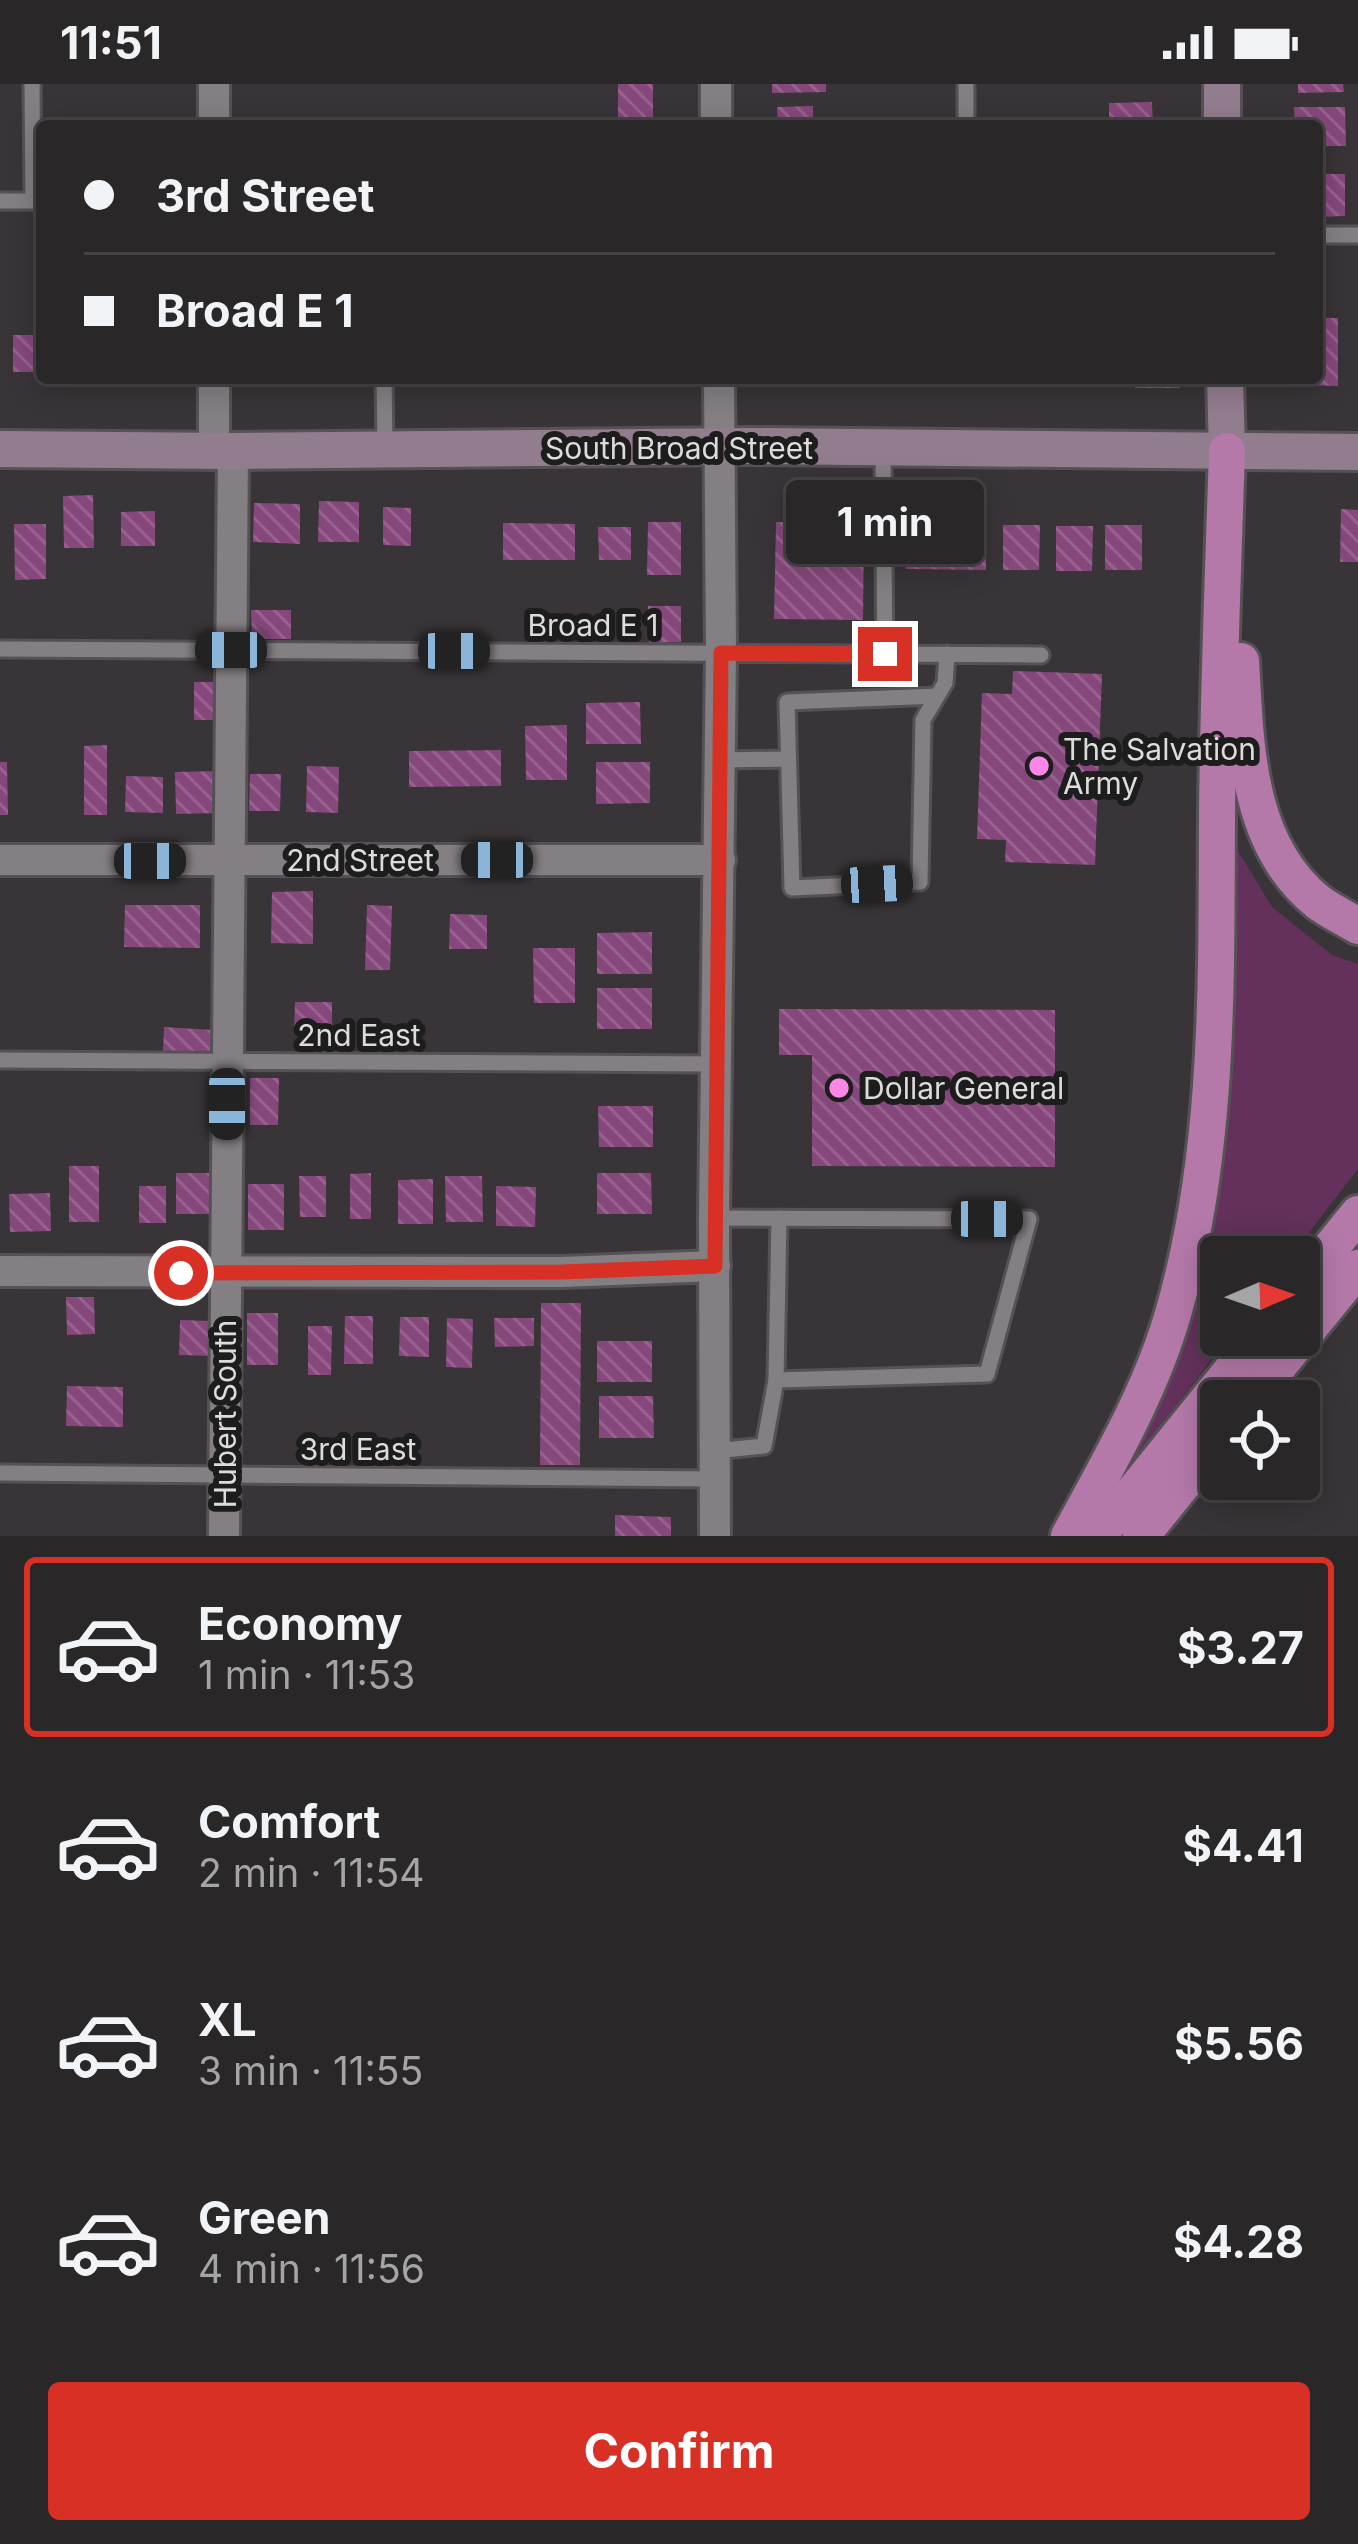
<!DOCTYPE html>
<html lang="en">
<head>
<meta charset="utf-8">
<style>
  :root { --surface:#2a2729; --page:#322f31; --text:#f1f3f6; --muted:#a5a5a8; --line:#464446; --accent:#d93025 }
  body { margin:0; font-family:Inter,sans-serif; background:var(--page); color:var(--text); height:100vh; display:flex; flex-direction:column; font-size:45px; white-space:nowrap }
  * { box-sizing:border-box; margin:0 }
  p { font-size:39px; color:var(--muted) }
  .icon { flex:none; width:66px; height:66px; fill:none; stroke:currentColor; stroke-width:2; stroke-linecap:round; stroke-linejoin:round }
  .map { position:relative; height:1452px; overflow:hidden }
  .side { display:flex; flex-direction:column; background:var(--surface); flex:1 }
  .side>* { flex:none }
  .guide { position:absolute; left:36px; top:36px; width:1287px; height:264px; border-radius:12px; box-shadow:0 6px 30px #0003,0 0 0 3px var(--line); display:grid; align-content:center; height:264px; padding:0 48px; background:var(--surface) }
  .needle { width:78px; rotate:88deg }
  .fabs { position:absolute; left:1200px; top:1152px; display:grid; gap:24px }
  .fabs a { display:grid; place-items:center; width:120px; height:120px; border-radius:12px; background:var(--surface); box-shadow:0 6px 30px #0003,0 0 0 3px var(--line); font-size:60px }
  .end { position:absolute; width:54px; height:54px; margin:-27px; border:15px solid #d93025; background:#fff; box-shadow:0 0 0 6px #fff }
  .from { border-radius:50% }
  .bubble { position:absolute; height:84px; border-radius:12px; background:var(--surface); box-shadow:0 6px 30px #0003,0 0 0 3px var(--line); font-size:39px; font-weight:700; line-height:84px; text-align:center }
  .car { position:absolute; width:36px; height:72px; margin:-36px -18px; border-radius:15px; box-shadow:0 0 9px 3px #0007; background:linear-gradient(#222 24%,#8ab4d8 0 40%,#222 0 76%,#8ab4d8 0 86%,#222 0) }
  .guide b { display:flex; align-items:center; gap:42px; height:114px; font-size:45px }
  .guide b+b { border-top:3px solid var(--line) }
  .guide i { width:30px; height:30px; background:var(--text) }
  ul { padding:21px 0 0; list-style:none }
  li { display:flex; align-items:center; gap:36px; height:180px; margin:0 24px 18px; padding:0 24px; border:6px solid transparent; border-radius:12px }
  li div { flex:1 }
  li b { display:block; font-size:45px }
  li em { font-style:normal; font-weight:700 }
  li.current { border-color:var(--accent) }
  li>.icon { width:108px; height:108px; stroke-width:1.5 }
  .button { display:flex; gap:24px; margin-top:auto; padding:24px 48px }
  .button a { flex:1; height:138px; border-radius:12px; background:var(--accent); color:#fff; font-size:48px; font-weight:700; line-height:138px; text-align:center }
  .status { display:flex; justify-content:space-between; align-items:center; height:84px; padding:0 60px; background:var(--surface); direction:ltr }
  .status svg { height:33px; fill:currentColor }
  .map>svg:first-child { display:block }
  .grass { fill:#63315b }
  .building { fill:url(#building-back-hatch) }
  .lines { fill:none; stroke-linecap:round; stroke-linejoin:round }
  .lane-casing { stroke:#555154; stroke-width:21 }
  .street-casing { stroke:#555154; stroke-width:36 }
  .secondary-casing { stroke:#555154; stroke-width:42 }
  .highway-casing { stroke:#555154; stroke-width:42 }
  .lane { stroke:#847f83; stroke-width:15 }
  .street { stroke:#847f83; stroke-width:30 }
  .secondary { stroke:#927d8e; stroke-width:36 }
  .highway { stroke:#b479a9; stroke-width:36 }
  .route { stroke:#d93025; stroke-width:15 }
  .poi-dot { fill:#fa87e7; stroke:#1e1d1e; stroke-width:4.5 }
  .labels { text-anchor:middle; dominant-baseline:central; stroke-width:12; stroke-linejoin:round; paint-order:stroke }
  .street-label { font-size:30px; fill:#dddbdc; stroke:#1e1d1e }
  .poi-label { font-size:30px; fill:#dddbdc; stroke:#1e1d1e; text-anchor:start }
</style>
</head>
<body>
<div class="status"><b>11:51</b><svg viewBox="0 0 49 12"><path d="M0 12V9h3v3zM5 12V6h3v6zM10 12V3h3v9zM15 12V0h3v12zM26 1h20v11H26zM47 4h2v5h-2z"/></svg></div>
<div class="map">
<svg width="1358" height="1452" viewBox="0 0 1358 1452">
  <defs>
    <pattern id="building-back-hatch" width="6" height="6" patternUnits="userSpaceOnUse" patternTransform="scale(3)"><rect width="6" height="6" fill="#86487c"/><path d="M-1 5l2 2M0 0l6 6M5-1l2 2" fill="none" stroke="#97628e"/></pattern>
  </defs>
  <rect width="100%" height="100%" fill="#383437"/>
  <path class="grass" d="M1238 767 1272 823 1332 871 1358 880V1085L1290 1173H1221V1251H1230L1143 1365 1130 1377 1224 1031Z"/>
  <g class="building">
    <path d="M618 0H653V35L618 36Z"/>
    <path d="M772 0H826V8L772 9Z"/>
    <path d="M1298 0H1343L1344 8 1298 9Z"/>
    <path d="M1152 18 1153 42H1109V19Z"/>
    <path d="M813 22V42H778L777 23Z"/>
    <path d="M1294 23H1345L1346 62H1317V42H1295Z"/>
    <path d="M1317 90H1345V132L1317 133Z"/>
    <path d="M1317 234H1338V302L1299 301V294H1317Z"/>
    <rect x="13" y="251" width="29" height="37"/>
    <rect x="766" y="294" width="44" height="7"/>
    <rect x="827" y="294" width="45" height="5"/>
    <rect x="888" y="294" width="44" height="7"/>
    <rect x="951" y="294" width="44" height="6"/>
    <rect x="1013" y="294" width="45" height="8"/>
    <rect x="1074" y="294" width="44" height="6"/>
    <rect x="1135" y="294" width="45" height="10"/>
    <path d="M93 411 94 464H64L63 412Z"/>
    <path d="M319 417 359 418V458H318Z"/>
    <path d="M254 419 300 420V460L253 458Z"/>
    <path d="M383 423 411 424V462L383 461Z"/>
    <path d="M1341 425 1358 426V478H1340Z"/>
    <path d="M155 427V462H121V428Z"/>
    <path d="M648 438H681V491H647Z"/>
    <path d="M776 438 864 440 863 536 774 535Z"/>
    <path d="M503 439 575 440V476H503Z"/>
    <path d="M14 440H46V495L15 496Z"/>
    <path d="M1003 441H1040L1039 486H1003Z"/>
    <rect x="1105" y="441" width="37" height="45"/>
    <path d="M1056 442H1093L1092 487H1056Z"/>
    <path d="M598 443H631V476H599Z"/>
    <path d="M941 446H986V486L906 485V458H941Z"/>
    <path d="M648 522H681V558L649 559Z"/>
    <path d="M251 526H291V555H252Z"/>
    <path d="M1013 587 1102 590 1095 781 1005 778 1006 756 977 755 982 609 1012 610Z"/>
    <rect x="194" y="598" width="25" height="38"/>
    <path d="M640 618 641 660H586V619Z"/>
    <path d="M567 641V696H526L525 642Z"/>
    <path d="M107 661V731H84V662Z"/>
    <path d="M501 666V702L409 703V667Z"/>
    <path d="M0 678H7L8 731H0Z"/>
    <path d="M596 678H650V719L596 720Z"/>
    <path d="M307 682 339 683 338 729 306 728Z"/>
    <path d="M218 687 219 729 176 730 175 688Z"/>
    <path d="M250 690H281L280 727H249Z"/>
    <path d="M126 692 163 693V729L125 728Z"/>
    <path d="M313 807V860L271 859 272 808Z"/>
    <path d="M125 821H200V864L124 863Z"/>
    <path d="M367 821 392 822 390 886H365Z"/>
    <path d="M450 830 487 831V865H449Z"/>
    <path d="M652 848V890H597V849Z"/>
    <path d="M533 864H575V919H534Z"/>
    <rect x="597" y="904" width="55" height="41"/>
    <path d="M295 918H332V945H294Z"/>
    <path d="M779 925 1055 926V1083L812 1082V971H779Z"/>
    <path d="M164 943 213 946 211 971 163 968Z"/>
    <path d="M250 994H279L278 1041H250Z"/>
    <path d="M598 1022H653V1063H599Z"/>
    <rect x="69" y="1082" width="30" height="56"/>
    <rect x="176" y="1089" width="33" height="41"/>
    <path d="M371 1089V1135H350V1090Z"/>
    <path d="M597 1089H651L652 1130H597Z"/>
    <path d="M299 1092H326V1133H300Z"/>
    <path d="M445 1092H482L483 1138H446Z"/>
    <path d="M433 1095V1140H398V1096Z"/>
    <rect x="248" y="1100" width="36" height="46"/>
    <rect x="139" y="1102" width="27" height="37"/>
    <path d="M496 1102 536 1103 535 1143 496 1142Z"/>
    <path d="M50 1109 51 1147 10 1148 9 1110Z"/>
    <path d="M66 1213H94L95 1250 67 1251Z"/>
    <path d="M541 1219H581L580 1381H540Z"/>
    <rect x="247" y="1229" width="31" height="52"/>
    <path d="M345 1232H373V1280H344Z"/>
    <path d="M400 1233H429V1273L399 1272Z"/>
    <path d="M447 1234 473 1235 472 1284 446 1283Z"/>
    <path d="M494 1234H534V1262L495 1263Z"/>
    <path d="M180 1236 212 1237V1272L179 1271Z"/>
    <path d="M308 1242H332L331 1291H308Z"/>
    <rect x="597" y="1257" width="55" height="41"/>
    <path d="M67 1302 123 1303V1343L66 1342Z"/>
    <path d="M599 1312H653L654 1354H599Z"/>
    <path d="M615 1431 671 1433V1452H615Z"/>
  </g>
  <g class="lines">
    <defs>
      <g id="lane">
        <path d="M32 0 33 117"/>
        <path d="M966 42V0"/>
        <path d="M0 117H39"/>
        <path d="M1317 151H1358"/>
        <path d="M384 294 385 363"/>
        <path d="M883 364 885 570"/>
        <path d="M0 565 1041 571"/>
        <path d="M937 612 787 618 792 804 920 798 923 636 945 599 947 570"/>
        <path d="M720 676 788 675"/>
        <path d="M0 976 718 980"/>
        <path d="M714 1134 1029 1135 987 1290 776 1296 764 1362 715 1367"/>
        <path d="M776 1296 779 1134"/>
        <path d="M0 1389 715 1395"/>
      </g>
      <g id="street">
        <path d="M214 0V42"/>
        <path d="M716 0V42"/>
        <path d="M214 366V294"/>
        <path d="M0 776H720"/>
        <path d="M0 1187 562 1188 715 1182"/>
        <path d="M224 1452 233 367"/>
        <path d="M715 1452 714 1134 721 569 719 294"/>
      </g>
      <g id="secondary">
        <path d="M1222 0V42"/>
        <path d="M1225 294 1227 367"/>
        <path d="M0 365 233 367 750 362 1358 368"/>
      </g>
      <g id="highway">
        <path d="M1241 577C1246 661 1246 760 1318 818 1330 827 1345 834 1358 842"/>
        <path d="M1299 1203 1358 1130"/>
        <path d="M1250 1317 1358 1184"/>
        <path d="M1069 1452C1108 1380 1150 1309 1173 1230 1220 1067 1216 899 1217 732 1218 610 1223 489 1227 367"/>
        <path d="M1098 1452 1260 1251"/>
        <path d="M1141 1452 1221 1353"/>
      </g>
    </defs>
    <use href="#lane" class="lane-casing"/>
    <use href="#street" class="street-casing"/>
    <use href="#secondary" class="secondary-casing"/>
    <use href="#highway" class="highway-casing"/>
    <use href="#lane" class="lane"/>
    <use href="#street" class="street"/>
    <use href="#secondary" class="secondary"/>
    <use href="#highway" class="highway"/>
  </g>
  <g class="lines">
    <path class="route" d="M181 1189 562 1188 715 1182 721 569 885 570"/>
  </g>
  <g class="poi-dot">
    <circle cx="1039" cy="682" r="12"/>
    <circle cx="839" cy="1004" r="12"/>
  </g>
  <g class="labels">
    <g class="street-label">
      <text x="679" y="364">South Broad Street</text>
      <text x="593" y="541">Broad E 1</text>
      <text x="360" y="776">2nd Street</text>
      <text x="359" y="951">2nd East</text>
      <text transform="translate(225 1330) rotate(-90)">Hubert South</text>
      <text x="358" y="1365">3rd East</text>
    </g>
    <g class="poi-label">
      <text x="1063" y="665">The Salvation<tspan x="1063" dy="34">Army</tspan></text>
      <text x="863" y="1004">Dollar General</text>
    </g>
  </g>
</svg>
<div class="fabs">
<a><svg class="needle" viewBox="-14 -14 28 28"><path d="M0-13l5 13h-10z" fill="#e53935"/><path d="M0 13l5-13h-10z" fill="#a5a5a8"/></svg></a>
<a><svg class="icon" aria-label="locate" viewBox="0 0 24 24"><circle cx="12" cy="12" r="6"/><path d="M12 2v4M12 18v4M2 12h4M18 12h4"/></svg></a>
</div>
<i class="end from" style="left:181px;top:1189px"></i>
<i class="end" style="left:885px;top:570px"></i>
<div class="bubble" style="left:786px;top:396px;width:198px">1 min</div>
<i class="car" style="left:231px;top:566px;rotate:270deg"></i>
<i class="car" style="left:454px;top:567px;rotate:90deg"></i>
<i class="car" style="left:497px;top:776px;rotate:270deg"></i>
<i class="car" style="left:150px;top:777px;rotate:90deg"></i>
<i class="car" style="left:877px;top:800px;rotate:87deg"></i>
<i class="car" style="left:227px;top:1020px;rotate:180deg"></i>
<i class="car" style="left:987px;top:1135px;rotate:90deg"></i>
<div class="guide">
<b><i class="from"></i>3rd Street</b>
<b><i></i>Broad E 1</b>
</div>
</div>
<section class="side">
<ul>
<li class="current"><svg class="icon" aria-label="car" viewBox="0 0 24 24"><path d="M5 17H2v-5l4-1 3-4h7l3 4 3 1v5h-3M9 17h6M6 11h13"/><circle cx="7" cy="17" r="2"/><circle cx="17" cy="17" r="2"/></svg><div><b>Economy</b><p>1 min · 11:53</p></div><em>$3.27</em></li>
<li><svg class="icon" aria-label="car" viewBox="0 0 24 24"><path d="M5 17H2v-5l4-1 3-4h7l3 4 3 1v5h-3M9 17h6M6 11h13"/><circle cx="7" cy="17" r="2"/><circle cx="17" cy="17" r="2"/></svg><div><b>Comfort</b><p>2 min · 11:54</p></div><em>$4.41</em></li>
<li><svg class="icon" aria-label="car" viewBox="0 0 24 24"><path d="M5 17H2v-5l4-1 3-4h7l3 4 3 1v5h-3M9 17h6M6 11h13"/><circle cx="7" cy="17" r="2"/><circle cx="17" cy="17" r="2"/></svg><div><b>XL</b><p>3 min · 11:55</p></div><em>$5.56</em></li>
<li><svg class="icon" aria-label="car" viewBox="0 0 24 24"><path d="M5 17H2v-5l4-1 3-4h7l3 4 3 1v5h-3M9 17h6M6 11h13"/><circle cx="7" cy="17" r="2"/><circle cx="17" cy="17" r="2"/></svg><div><b>Green</b><p>4 min · 11:56</p></div><em>$4.28</em></li>
</ul>
<div class="button"><a>Confirm</a></div>
</section>
</body>
</html>
